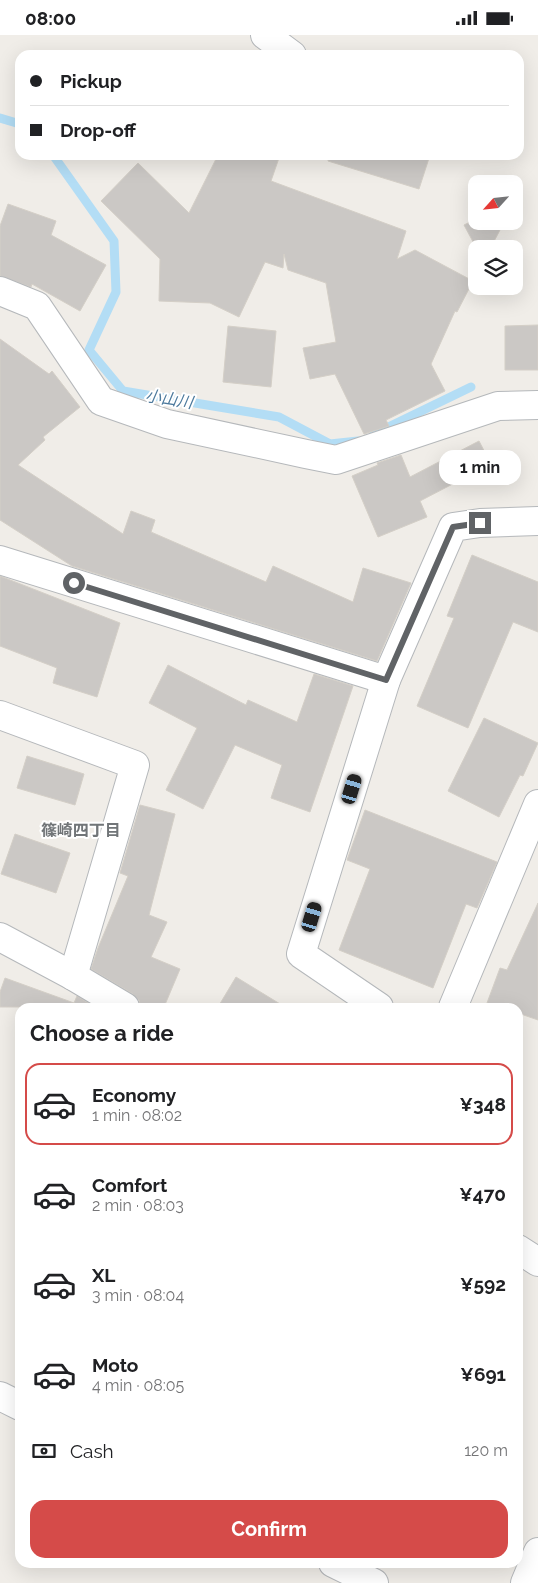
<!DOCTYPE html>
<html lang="en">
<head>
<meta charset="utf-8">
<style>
  :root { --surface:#fff; --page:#f2f2f2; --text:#202124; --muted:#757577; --line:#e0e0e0; --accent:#d54b49 }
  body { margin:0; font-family:Raleway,"Noto Sans JP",sans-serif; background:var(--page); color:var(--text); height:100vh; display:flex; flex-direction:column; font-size:19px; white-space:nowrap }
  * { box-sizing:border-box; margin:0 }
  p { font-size:16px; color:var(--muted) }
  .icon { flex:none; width:28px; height:28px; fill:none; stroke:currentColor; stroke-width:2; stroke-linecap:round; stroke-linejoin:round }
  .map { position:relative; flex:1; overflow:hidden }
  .drawer { position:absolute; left:15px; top:968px; width:508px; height:565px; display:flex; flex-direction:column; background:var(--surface); border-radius:15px; box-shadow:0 5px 20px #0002 }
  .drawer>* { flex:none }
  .hud { position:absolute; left:15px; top:15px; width:509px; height:110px; border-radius:15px; box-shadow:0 5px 20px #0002; display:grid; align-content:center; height:110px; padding:0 15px; background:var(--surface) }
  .needle { width:32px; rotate:243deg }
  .tools { position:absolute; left:468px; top:140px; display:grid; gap:10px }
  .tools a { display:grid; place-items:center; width:55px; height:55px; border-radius:10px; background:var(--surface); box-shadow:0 5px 20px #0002; font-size:25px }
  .end { position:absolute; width:22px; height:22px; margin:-11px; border:6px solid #606366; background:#fff; box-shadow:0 0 0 2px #fff }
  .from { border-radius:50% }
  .bubble { position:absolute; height:35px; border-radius:15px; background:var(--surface); box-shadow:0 5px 20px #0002; font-size:16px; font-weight:700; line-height:35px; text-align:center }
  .car { position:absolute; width:15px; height:30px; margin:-15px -8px; border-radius:6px; box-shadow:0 0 4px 1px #0007; background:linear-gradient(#222 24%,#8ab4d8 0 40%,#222 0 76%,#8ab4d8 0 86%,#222 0) }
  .hud b { display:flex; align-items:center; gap:18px; height:48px; font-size:19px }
  .hud b+b { border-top:1px solid var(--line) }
  .hud i { width:12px; height:12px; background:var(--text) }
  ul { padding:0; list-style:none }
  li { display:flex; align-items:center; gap:15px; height:82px; margin:0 10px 8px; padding:0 5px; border:2px solid transparent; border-radius:15px }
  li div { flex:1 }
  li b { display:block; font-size:19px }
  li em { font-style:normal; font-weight:700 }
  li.active { border-color:var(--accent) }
  li>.icon { width:45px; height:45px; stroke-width:1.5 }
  h2 { padding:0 15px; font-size:22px; line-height:60px }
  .pay { display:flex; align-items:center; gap:12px; height:55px; padding:0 15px; font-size:19px }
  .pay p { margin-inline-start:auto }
  .action { display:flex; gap:10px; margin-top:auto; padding:10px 15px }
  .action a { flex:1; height:58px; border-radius:15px; background:var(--accent); color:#fff; font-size:20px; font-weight:700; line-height:58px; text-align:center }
  .status { display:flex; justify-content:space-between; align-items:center; height:35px; padding:0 25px; background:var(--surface); direction:ltr }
  .status svg { height:14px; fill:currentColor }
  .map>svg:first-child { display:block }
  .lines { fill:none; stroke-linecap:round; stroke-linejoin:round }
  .stream { stroke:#b3ddf5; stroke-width:9 }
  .building { fill:#cbc8c5; stroke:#d4cfc7 }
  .minor-casing { stroke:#b5b8bb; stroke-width:30 }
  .minor { stroke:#fff; stroke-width:28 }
  .route { stroke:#606366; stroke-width:6 }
  .labels { text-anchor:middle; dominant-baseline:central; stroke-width:4; stroke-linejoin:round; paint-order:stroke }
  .water-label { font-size:16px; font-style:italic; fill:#4d7a9d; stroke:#fff }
  .neighbourhood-label { font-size:16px; font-weight:bold; fill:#717578; stroke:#fff }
</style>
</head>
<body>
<div class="status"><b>08:00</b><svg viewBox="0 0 49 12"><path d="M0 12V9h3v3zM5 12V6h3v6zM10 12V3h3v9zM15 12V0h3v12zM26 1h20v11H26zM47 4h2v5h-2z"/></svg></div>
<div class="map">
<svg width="538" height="1548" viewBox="0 0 538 1548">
  <rect width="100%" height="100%" fill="#f0ede8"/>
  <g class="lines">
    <g class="stream">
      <path d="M0 83 20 89"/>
      <path d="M53 120 114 206 116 257 89 315 123 356 279 382 330 409 358 406"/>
      <path d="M374 399 471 352"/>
    </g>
  </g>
  <g class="building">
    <path d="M218 120H280L271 146 406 196 397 224 415 215 473 246 457 277 455 276 431 329 445 356 386 385 389 391 364 399 335 339 310 344 303 313 336 307 326 248 288 235 284 219 283 233 265 227 239 282 210 268 159 266 160 224 101 166 138 128 189 178Z"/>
    <path d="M329 120H430L419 154 328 126Z"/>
    <path d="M8 169 56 186 51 200 106 230 80 276 32 249 31 252 0 241V191Z"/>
    <path d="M476 184V186H498L501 193 490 214H477L464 190Z"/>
    <path d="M538 290V335H505V291Z"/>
    <path d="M228 291 276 296 271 352 223 347Z"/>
    <path d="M0 304 49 339 52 336 80 372 43 402 45 405 18 430 123 499 131 476 155 485 151 497 266 547 273 531 353 567 363 533 411 548 377 626 72 531 0 485Z"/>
    <path d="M479 406 491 429 420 466 427 482 378 502 352 441 378 430 377 428 401 420 410 442Z"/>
    <path d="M472 520 538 547V597L513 587 468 693 417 671 454 583 447 581Z"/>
    <path d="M0 541 120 588 97 662 53 648 57 633 0 611Z"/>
    <path d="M168 630 246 670 248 665 297 687 314 639 353 651 310 777 271 763 282 730 235 710 203 774 166 755 197 693 149 668Z"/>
    <path d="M484 683 538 708 523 741 520 740 499 782 448 756Z"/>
    <path d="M27 721 84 739 75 770 17 753Z"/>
    <path d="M140 770 175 779 149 880 167 887 151 922 180 934 164 972H141L139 965 133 959 91 934 98 913 128 841 120 838Z"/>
    <path d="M365 775 497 827 477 873 466 869 433 953 339 915 370 834 347 825Z"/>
    <path d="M15 799 70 818 56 858 1 839Z"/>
    <path d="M538 868V985L518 978V972H501L487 968 500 933 507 935Z"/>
    <path d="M236 942 285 972H218Z"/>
    <path d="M5 943 74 968 77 961 95 972H0V957Z"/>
  </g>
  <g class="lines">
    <defs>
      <g id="minor">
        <path d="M265 0 292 20"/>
        <path d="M0 256 37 271 101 366 167 389 306 419 336 425 498 371 538 370"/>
        <path d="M0 525 386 645"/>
        <path d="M0 680 135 730 73 941"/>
        <path d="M0 902 73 941 125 972"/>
        <path d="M379 972 301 919 386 645 453 492 480 488 538 486"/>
        <path d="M453 972 538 769"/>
        <path d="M518 1214 538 1227"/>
        <path d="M0 1361 20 1371"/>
        <path d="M333 1528 374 1548"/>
        <path d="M525 1548 538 1517"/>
      </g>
    </defs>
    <use href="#minor" class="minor-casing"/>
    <use href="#minor" class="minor"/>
  </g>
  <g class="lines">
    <path class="route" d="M74 548 386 645 453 492 480 488"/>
  </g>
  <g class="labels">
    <g class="water-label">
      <text transform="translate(169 364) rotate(9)">小山川</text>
    </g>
    <g class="neighbourhood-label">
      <text x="81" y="795">篠崎四丁目</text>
    </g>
  </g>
</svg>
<div class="tools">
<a><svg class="needle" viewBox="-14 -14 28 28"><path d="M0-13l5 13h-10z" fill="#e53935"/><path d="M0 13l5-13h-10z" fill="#757577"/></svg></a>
<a><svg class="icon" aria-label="layers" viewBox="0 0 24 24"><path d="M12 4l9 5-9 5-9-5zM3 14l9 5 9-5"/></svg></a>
</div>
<i class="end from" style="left:74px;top:548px"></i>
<i class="end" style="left:480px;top:488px"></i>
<div class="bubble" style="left:439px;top:415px;width:82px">1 min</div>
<i class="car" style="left:352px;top:754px;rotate:17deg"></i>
<i class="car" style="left:312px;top:882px;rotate:17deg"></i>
<div class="hud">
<b><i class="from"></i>Pickup</b>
<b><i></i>Drop-off</b>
</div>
<section class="drawer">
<h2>Choose a ride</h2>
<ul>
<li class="active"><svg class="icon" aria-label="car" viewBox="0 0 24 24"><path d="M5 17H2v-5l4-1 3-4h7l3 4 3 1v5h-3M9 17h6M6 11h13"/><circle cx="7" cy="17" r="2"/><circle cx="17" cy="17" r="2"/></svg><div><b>Economy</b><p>1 min · 08:02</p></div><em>¥348</em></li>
<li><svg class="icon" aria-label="car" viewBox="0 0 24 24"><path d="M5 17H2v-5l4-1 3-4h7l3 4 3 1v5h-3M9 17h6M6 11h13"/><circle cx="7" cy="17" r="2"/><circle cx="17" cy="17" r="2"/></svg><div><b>Comfort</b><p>2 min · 08:03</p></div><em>¥470</em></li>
<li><svg class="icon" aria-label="car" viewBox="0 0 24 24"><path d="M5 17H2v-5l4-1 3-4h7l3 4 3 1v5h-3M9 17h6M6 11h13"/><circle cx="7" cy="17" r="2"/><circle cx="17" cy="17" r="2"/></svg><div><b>XL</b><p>3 min · 08:04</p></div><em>¥592</em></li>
<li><svg class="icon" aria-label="car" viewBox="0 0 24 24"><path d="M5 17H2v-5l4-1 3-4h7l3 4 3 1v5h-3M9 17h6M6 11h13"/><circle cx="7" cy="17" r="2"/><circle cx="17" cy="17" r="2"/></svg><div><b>Moto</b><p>4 min · 08:05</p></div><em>¥691</em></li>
</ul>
<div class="pay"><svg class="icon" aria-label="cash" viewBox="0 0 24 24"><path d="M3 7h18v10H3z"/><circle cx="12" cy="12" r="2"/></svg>Cash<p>120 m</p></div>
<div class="action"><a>Confirm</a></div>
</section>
</div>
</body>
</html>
